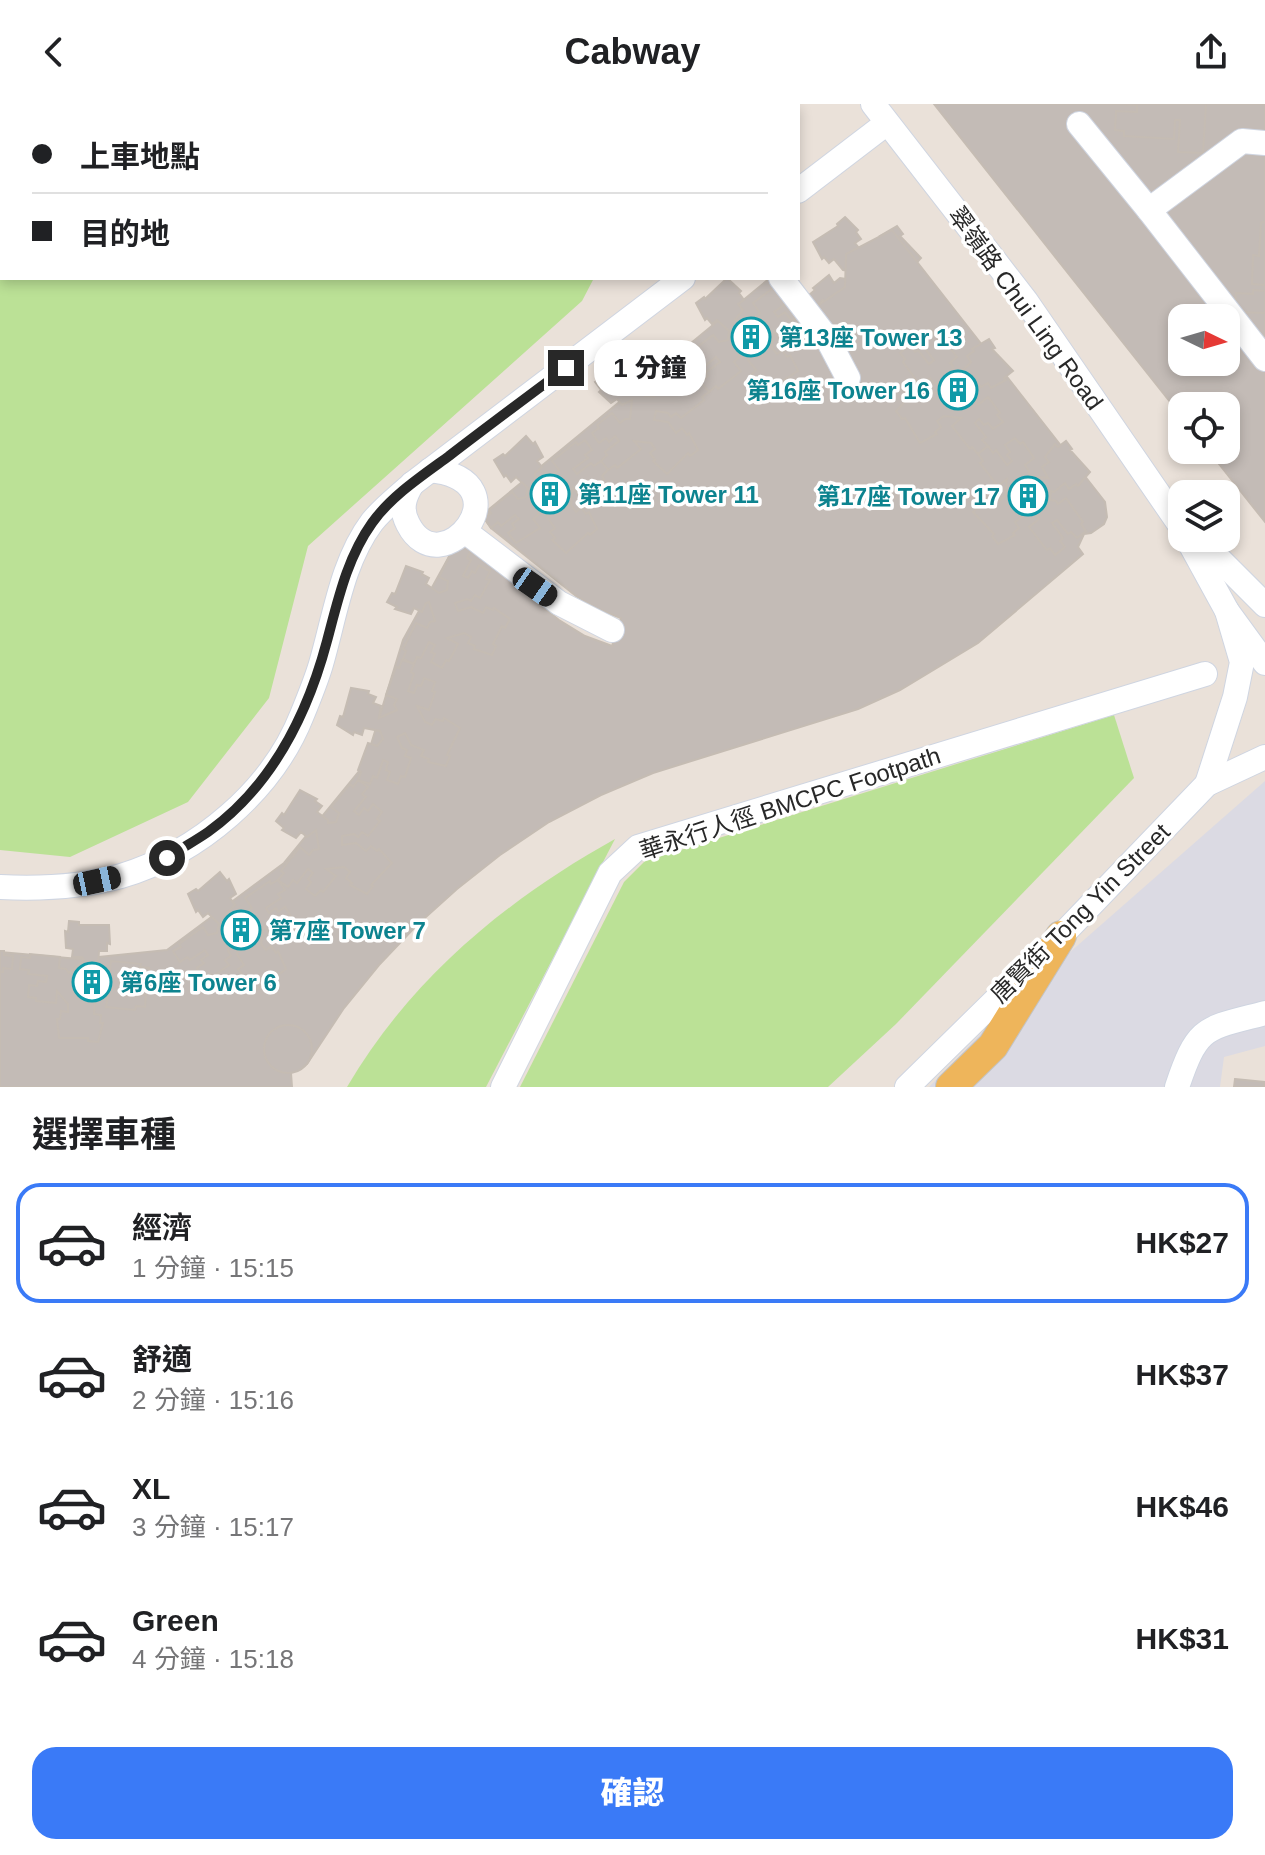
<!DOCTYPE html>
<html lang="zh-TW">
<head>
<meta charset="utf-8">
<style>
  :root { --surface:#fff; --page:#f6f6f6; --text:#202124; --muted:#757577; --line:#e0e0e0; --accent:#3a7af7 }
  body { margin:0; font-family:Helvetica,"Noto Sans TC",sans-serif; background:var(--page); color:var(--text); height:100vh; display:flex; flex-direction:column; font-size:30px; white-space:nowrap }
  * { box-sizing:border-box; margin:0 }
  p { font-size:26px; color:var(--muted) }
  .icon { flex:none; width:44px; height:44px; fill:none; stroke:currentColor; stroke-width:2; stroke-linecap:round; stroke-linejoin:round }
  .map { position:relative; height:983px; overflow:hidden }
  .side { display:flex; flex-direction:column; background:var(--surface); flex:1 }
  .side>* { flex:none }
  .top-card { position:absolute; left:0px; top:0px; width:800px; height:176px; box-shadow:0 4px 12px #0003; display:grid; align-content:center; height:176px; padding:0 32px; background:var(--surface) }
  .needle { width:52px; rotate:95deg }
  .controls { position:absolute; left:1168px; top:200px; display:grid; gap:16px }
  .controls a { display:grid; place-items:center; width:72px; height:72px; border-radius:16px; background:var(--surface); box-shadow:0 4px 12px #0003; font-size:40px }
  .end { position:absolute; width:36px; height:36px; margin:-18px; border:10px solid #282828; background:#fff; box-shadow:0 0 0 4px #fff }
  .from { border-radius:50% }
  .bubble { position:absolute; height:56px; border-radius:24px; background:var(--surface); box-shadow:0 4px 12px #0003; font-size:26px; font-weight:800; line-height:56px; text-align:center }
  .car { position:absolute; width:24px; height:48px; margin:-24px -12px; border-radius:10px; box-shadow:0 0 6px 2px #0007; background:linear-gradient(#222 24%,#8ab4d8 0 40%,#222 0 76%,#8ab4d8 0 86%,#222 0) }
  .top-card b { display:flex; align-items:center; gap:28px; height:76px; font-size:30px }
  .top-card b+b { border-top:2px solid var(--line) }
  .top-card i { width:20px; height:20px; background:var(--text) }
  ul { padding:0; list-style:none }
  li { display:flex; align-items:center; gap:24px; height:120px; margin:0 16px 12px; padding:0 16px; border:4px solid transparent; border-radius:24px }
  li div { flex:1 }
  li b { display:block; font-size:30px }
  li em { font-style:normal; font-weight:800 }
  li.on { border-color:var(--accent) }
  li>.icon { width:72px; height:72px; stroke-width:1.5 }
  h2 { padding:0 32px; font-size:36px; line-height:96px }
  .cta { display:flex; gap:16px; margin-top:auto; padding:16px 32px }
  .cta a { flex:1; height:92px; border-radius:24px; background:var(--accent); color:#fff; font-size:32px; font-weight:800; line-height:92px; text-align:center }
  header { display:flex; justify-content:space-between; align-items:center; height:104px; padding:0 32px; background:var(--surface); font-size:36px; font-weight:800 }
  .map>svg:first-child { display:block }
  .industrial { fill:#dbdae3 }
  .green { fill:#bbe196 }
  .building { fill:#c3bbb6; stroke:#c5bcb3; stroke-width:2; fill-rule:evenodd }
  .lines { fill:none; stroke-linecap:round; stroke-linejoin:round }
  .minor-casing { stroke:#cfd5e1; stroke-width:26 }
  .major-casing { stroke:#c3c3c3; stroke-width:32 }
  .minor { stroke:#fff; stroke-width:24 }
  .major { stroke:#eeb55b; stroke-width:30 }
  .route { stroke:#282828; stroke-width:10 }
  .labels { text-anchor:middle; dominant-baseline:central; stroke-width:7; stroke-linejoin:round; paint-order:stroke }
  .street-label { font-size:24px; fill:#282828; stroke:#fff }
  .culture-label { font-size:24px; font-weight:bold; fill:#0d838f; stroke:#fff; text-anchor:start }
</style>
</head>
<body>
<header><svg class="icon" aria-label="back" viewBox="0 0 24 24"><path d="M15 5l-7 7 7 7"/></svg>Cabway<svg class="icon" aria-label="share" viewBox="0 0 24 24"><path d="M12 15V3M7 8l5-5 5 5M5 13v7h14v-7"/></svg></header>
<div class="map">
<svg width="1265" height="983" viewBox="0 0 1265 983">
  <rect width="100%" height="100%" fill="#eae1d9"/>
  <path class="industrial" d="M1265 677V942L1224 953 1220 983H929L1004 906Z"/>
  <g class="green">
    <path d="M0 0H677L2 2V174H594L582 197 308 442 269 594 188 698 70 753 0 746Z"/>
    <path d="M1114 611 1134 674 896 920 828 983H520L624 778 645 757Z"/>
    <path d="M615 735 486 983H347C410 875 507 795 615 735Z"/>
  </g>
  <g class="building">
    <path d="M934 0H1265V418L1208 346H1226V302H1182V313ZM1182 214H1226V258H1182Z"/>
    <path d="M1120 0H1206L1203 49 1178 48 1180 16H1175L1174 35 1124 32V27L1115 26 1116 7 1137 8V1Z"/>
    <path d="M845 113 858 126 856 128 861 135 855 139 863 149 862 154 880 157 874 149 879 144 875 139 882 134 880 132 897 122 903 130 900 132 921 154 908 168 906 166 900 171 896 165 889 170 883 163H880L877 182H883L887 188 896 180 908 196 906 198 911 205 901 212 896 206 892 208 881 196 878 222 848 215V218L838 217 841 191 825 200 823 196 816 202 808 192 815 186 813 184 829 171 834 179 840 174 847 175 846 185 854 187 857 168 843 166 834 155 829 159 824 153 822 155 813 138 838 122 837 120Z"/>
    <path d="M1265 117V181L1252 180 1253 151 1259 152 1261 119Z"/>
    <path d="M892 126 1105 398 1107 413 1104 420 1091 429 1084 430 1078 443 1083 450 978 539 900 586 858 605 653 669 601 691 549 718 500 751 457 785 417 821 379 861 344 904 307 960 291 969 292 983H0V848L79 855 167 846 284 759 365 660 403 536 457 438 471 446 559 516 585 532 612 542 621 514 598 505 576 492 491 424 482 411 770 174 813 205 845 183 846 150Z"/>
    <path d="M727 174 741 187 739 189 744 196 738 200 743 206 735 216 754 218 755 213 760 209 753 199 777 181 789 197 774 208 778 213 785 208 792 217 795 214 801 221 781 236 774 227 772 244 777 250 782 246 787 253 790 251 798 267 773 283 775 286 767 292 753 279 756 277 751 271 756 266 748 256 750 242 741 241 739 253 734 258 741 267 718 285 716 282 709 288 701 278 708 272 705 269 720 258 716 253 702 265 699 261 692 266 685 256 692 252 690 249 713 231 719 238 728 236 729 227 717 216 712 220 707 214 705 216 696 199 704 193 705 195Z"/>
    <path d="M1253 186 1265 187V209L1235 208 1236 189 1253 190Z"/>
    <path d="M931 225 936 232 939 230 957 253 950 259 953 262 952 268 960 269 971 258 967 252 974 247 972 245 989 235 995 244 992 245 1013 267 1004 274 1006 276 991 284 988 279 981 283 976 276H972L969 295H975L978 301 988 293 1000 309 997 311 1003 318 993 325 988 319 984 321 979 315 975 319 986 333 982 336 988 342 978 350 972 343 970 345 952 322 961 314 944 312 937 317 941 323 935 328 937 330 920 339 905 314 902 315 896 307 909 293 911 296 917 291 921 296 932 288 945 290 947 281 934 279 930 274 920 281 903 258 905 255 900 249 910 241 915 248 918 246 929 260 934 256 923 242 926 239 921 233Z"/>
    <path d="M626 253 640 266 638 268 643 274 637 278 645 292 654 293 658 285 652 278 668 265 670 268 676 263 684 272 678 278 680 281 674 286 677 291 692 280 694 283 701 278 709 288 702 293 704 296 681 314 676 309 671 313 668 309 656 307 654 316 668 318 676 329 682 324 687 331 689 329 698 346 690 352 688 349 667 370 653 357 655 356 650 349 655 345 651 339 634 337 641 345 617 364 615 361 608 366 601 357 607 351 605 348 619 337 615 332 609 338 606 334 599 339 592 329 599 324 597 321 612 309 620 319 625 315H630L632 296 622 301 617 295 611 299 599 288 601 286 595 278 603 272 605 274Z"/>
    <path d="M526 332 533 340 535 338 543 353 537 357 542 363 535 369V373L553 375 554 370 559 366 552 357 576 338 578 341 585 336 592 346 585 351 588 354 573 365 577 370 591 359 594 362 601 357 608 366 602 372 604 375 580 393 573 384 571 401 576 408 581 403 586 410 589 408 597 425 590 431 588 429 566 449 552 436 555 434 550 428 555 424 547 413 549 399 540 398 538 411 533 415 540 424 516 439 508 429 515 424 512 420 519 415 515 411 501 422 498 418 491 424 484 414 491 409 489 406 512 388 518 395 526 393 528 384 516 373 511 378 506 371 504 373 494 356 503 350 505 352Z"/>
    <path d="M1015 334 1020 340 1023 338 1034 354 1025 361 1029 367V372L1048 374 1042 363 1049 358 1045 353 1055 340 1058 343 1066 337 1072 345 1070 346 1090 368 1078 382 1076 380 1069 385 1065 379 1054 388 1051 387 1050 396 1056 397 1058 400 1066 394 1083 418 1081 420 1086 427 1077 434 1071 428 1068 430 1057 416 1052 419 1063 434 1060 437 1065 443 1055 451 1050 444 1047 446 1029 423 1039 415 1034 410 1036 397 1027 396 1026 410 1015 418 1019 424 1013 429 1015 431 998 440 992 432 994 430 973 408 987 395 988 397 995 392 999 397 1005 392 1007 375 998 382 980 359 983 357 978 350 988 342 993 349 996 346 1007 361 1012 357 1007 351 1010 348 1005 341Z"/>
    <path d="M460 440 471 446 467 454 471 456 463 472 468 474 472 467 475 469 479 461 490 467 486 475 490 476 480 494 475 491 471 497 467 495 455 499 458 507 471 503 483 509 486 503 493 506 494 504 510 515 505 524 502 522 493 540 496 542 492 551 474 545 475 542 468 539 471 533 464 529 447 534 458 540 449 557 446 556 442 564 431 558 435 550 431 548 435 541 429 538 421 554 417 553 414 560 403 555 406 547 403 545 416 519 427 524 430 518 435 517 429 498 426 499 422 508 414 504 411 510 395 505 397 503 387 498 392 489 395 490 406 462 423 468 422 470 429 474 426 480 439 489 447 486 448 477 439 473 452 447 456 448Z"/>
    <path d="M402 556 414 560 411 568 414 570 408 587 414 589 417 581 421 582 424 574 435 578 432 587 435 588 429 606 417 602 425 618 432 621 435 615 443 617 444 614 460 624 447 651 450 652 446 662 428 658 429 655 421 652 424 646 411 641 405 629 397 633 402 644 407 646 405 652 411 654 405 673 401 672 398 680 387 676 390 668 386 666 388 658 383 656 377 674 373 672 370 680 358 676 361 668 358 666 368 639 377 642 383 635 380 627 364 624 362 631 354 628 353 631 337 621 340 612 343 613 351 584 369 587 368 590 376 593 373 599 381 602 379 614 397 606 394 601 397 595 386 591 396 563 399 564Z"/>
    <path d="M358 676 368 683 362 690 366 693 354 707 359 711 364 704 368 707 373 700 382 708 377 715 380 717 368 732 362 728 358 733 354 730 342 732V741L356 739 366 747 371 742 377 747 379 745 392 759 371 781 373 782 367 790 350 781 352 779 346 774 350 768 344 763 326 765 336 772 323 788 321 786 315 792 306 785 311 778 308 775 313 769 308 765 297 779 293 776 288 783 278 776 284 769 281 767 300 743 309 751 313 746 319 745 316 726 307 733 301 728 296 734 282 726 284 724 276 717 282 709 284 711 300 686 317 695 315 697 322 702 317 708 328 716V719L336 718 339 709 331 703 350 680 353 683Z"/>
    <path d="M220 768 227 777 229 775 236 790 230 794 235 801 226 810 245 813 246 808 252 804 245 794 270 777 271 780 278 776 285 786 278 790 281 794 266 804 269 809 276 804 278 808 285 803 292 814 285 818 287 821 271 832 264 822 261 840 266 846 271 842 276 849 278 847 286 865 278 871 276 868 254 888 240 874 243 872 238 865 244 861 237 850 239 837 230 835 228 847 231 852 225 856 229 861 212 873 211 870 204 875 197 864 204 859 201 856 208 851 205 846 190 856 187 853 180 858 173 847 181 843 179 840 203 823 208 831 217 829 219 820 208 809 203 813 198 806 196 808 188 790 196 785 198 787Z"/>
    <path d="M69 817 79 818V821H109L110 840 107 839V847H99L98 860 96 862 102 869 110 866 111 857 141 860 140 863 149 864 148 876H139V880L120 878V884L138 886 137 890 146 891 145 903 136 902 135 906 106 903 108 891 101 890 93 881 86 886 95 897 94 910 101 911 100 919H103L98 938 88 937V934H59L57 915H60L61 907 68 908V900L57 887 56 899 36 897V894L28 893 29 881 37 882 38 877 46 878 47 872 28 870 29 866 20 865 21 853 30 854V850L60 853 59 864 66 865 69 869 84 856 82 853H72L73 845 66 844 65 827 68 828Z"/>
    <path d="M0 847H4V851L13 852 12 865 3 864V868H0Z"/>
    <circle cx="288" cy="945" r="24"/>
    <path d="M1235 975 1264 978V983H1234Z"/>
  </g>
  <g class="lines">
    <defs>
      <g id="minor">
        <path d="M873 0 1026 197 1182 424"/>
        <path d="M1079 20 1149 106 1242 37 1265 39"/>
        <path d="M798 87 887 19"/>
        <path d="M1149 106 1265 255"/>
        <path d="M781 174 827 234 848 274"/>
        <path d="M412 380C404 393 400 405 408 420 441 485 529 377 430 366"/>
        <path d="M466 428 559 499 612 526"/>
        <path d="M1187 434 1227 507 1265 559"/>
        <path d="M1198 434 1265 501"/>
        <path d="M1207 680 1235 593 1242 558 1227 507"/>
        <path d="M0 783C40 785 82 783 121 772 198 749 272 687 302 611 309 594 316 577 321 560 335 512 342 458 372 418 383 404 399 392 412 380L683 174"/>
        <path d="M503 983 610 769 638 743 1205 570"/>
        <path d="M907 983 1061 832 1207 680 1265 653"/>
        <path d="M1177 983C1198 921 1204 925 1265 909"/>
      </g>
      <path id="major" d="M951 983 993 942 1061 832"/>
    </defs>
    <use href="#minor" class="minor-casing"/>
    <use href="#major" class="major-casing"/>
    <use href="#minor" class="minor"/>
    <use href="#major" class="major"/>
  </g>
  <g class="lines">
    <path class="route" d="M167 754C180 745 195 737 208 728 272 682 307 612 327 537 338 496 347 454 372 419 391 392 423 371 449 352 488 322 527 293 566 264"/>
  </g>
  <defs>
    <symbol id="building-ring" viewBox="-11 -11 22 22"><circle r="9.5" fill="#fff" stroke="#0f9aa8" stroke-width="1.5"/><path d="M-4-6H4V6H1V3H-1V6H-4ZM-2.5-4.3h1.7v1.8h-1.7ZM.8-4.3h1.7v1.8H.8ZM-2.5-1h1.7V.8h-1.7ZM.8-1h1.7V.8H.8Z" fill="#0f9aa8"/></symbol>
  </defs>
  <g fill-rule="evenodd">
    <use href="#building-ring" x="729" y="211" width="44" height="44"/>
    <use href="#building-ring" x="936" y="264" width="44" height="44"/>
    <use href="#building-ring" x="528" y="368" width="44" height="44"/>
    <use href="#building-ring" x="1006" y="370" width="44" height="44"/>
    <use href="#building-ring" x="219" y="804" width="44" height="44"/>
    <use href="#building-ring" x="70" y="856" width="44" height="44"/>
  </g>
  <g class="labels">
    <g class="street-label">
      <text transform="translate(1026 204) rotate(54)">翠嶺路 Chui Ling Road</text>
      <text transform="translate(790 699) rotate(-18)">華永行人徑 BMCPC Footpath</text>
      <text transform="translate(1080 809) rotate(-45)">唐賢街 Tong Yin Street</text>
    </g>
    <g class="culture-label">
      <text x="779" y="233">第13座 Tower 13</text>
      <text x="930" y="286" text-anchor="end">第16座 Tower 16</text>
      <text x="578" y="390">第11座 Tower 11</text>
      <text x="1000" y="392" text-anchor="end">第17座 Tower 17</text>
      <text x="269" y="826">第7座 Tower 7</text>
      <text x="120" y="878">第6座 Tower 6</text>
    </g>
  </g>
</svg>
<div class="controls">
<a><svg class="needle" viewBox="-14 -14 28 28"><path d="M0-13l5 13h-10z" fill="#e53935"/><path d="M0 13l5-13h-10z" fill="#757577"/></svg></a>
<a><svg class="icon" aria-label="locate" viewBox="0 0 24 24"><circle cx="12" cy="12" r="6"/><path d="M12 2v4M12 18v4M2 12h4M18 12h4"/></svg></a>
<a><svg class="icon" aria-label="layers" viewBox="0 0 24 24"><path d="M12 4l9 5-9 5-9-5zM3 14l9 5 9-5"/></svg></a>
</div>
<i class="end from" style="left:167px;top:754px"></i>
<i class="end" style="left:566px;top:264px"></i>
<div class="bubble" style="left:594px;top:236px;width:112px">1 分鐘</div>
<i class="car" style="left:535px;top:483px;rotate:125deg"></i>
<i class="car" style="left:97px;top:777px;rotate:78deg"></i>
<div class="top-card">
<b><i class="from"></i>上車地點</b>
<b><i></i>目的地</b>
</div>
</div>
<section class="side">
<h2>選擇車種</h2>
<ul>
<li class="on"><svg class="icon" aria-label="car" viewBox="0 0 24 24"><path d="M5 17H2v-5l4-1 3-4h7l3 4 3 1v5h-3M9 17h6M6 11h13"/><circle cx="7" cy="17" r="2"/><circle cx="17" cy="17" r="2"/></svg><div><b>經濟</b><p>1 分鐘 · 15:15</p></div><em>HK$27</em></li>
<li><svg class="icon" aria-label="car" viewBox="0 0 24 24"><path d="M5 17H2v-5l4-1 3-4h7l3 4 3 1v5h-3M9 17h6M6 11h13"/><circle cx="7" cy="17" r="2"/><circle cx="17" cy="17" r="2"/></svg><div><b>舒適</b><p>2 分鐘 · 15:16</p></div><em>HK$37</em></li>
<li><svg class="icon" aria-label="car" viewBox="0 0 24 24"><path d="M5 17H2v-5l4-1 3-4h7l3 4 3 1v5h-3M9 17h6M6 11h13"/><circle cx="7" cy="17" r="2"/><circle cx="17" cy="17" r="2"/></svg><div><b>XL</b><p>3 分鐘 · 15:17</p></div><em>HK$46</em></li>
<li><svg class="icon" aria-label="car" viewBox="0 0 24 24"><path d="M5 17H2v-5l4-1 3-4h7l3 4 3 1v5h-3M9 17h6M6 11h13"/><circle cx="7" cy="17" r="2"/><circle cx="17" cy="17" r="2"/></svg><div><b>Green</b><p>4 分鐘 · 15:18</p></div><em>HK$31</em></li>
</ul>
<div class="cta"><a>確認</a></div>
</section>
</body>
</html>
